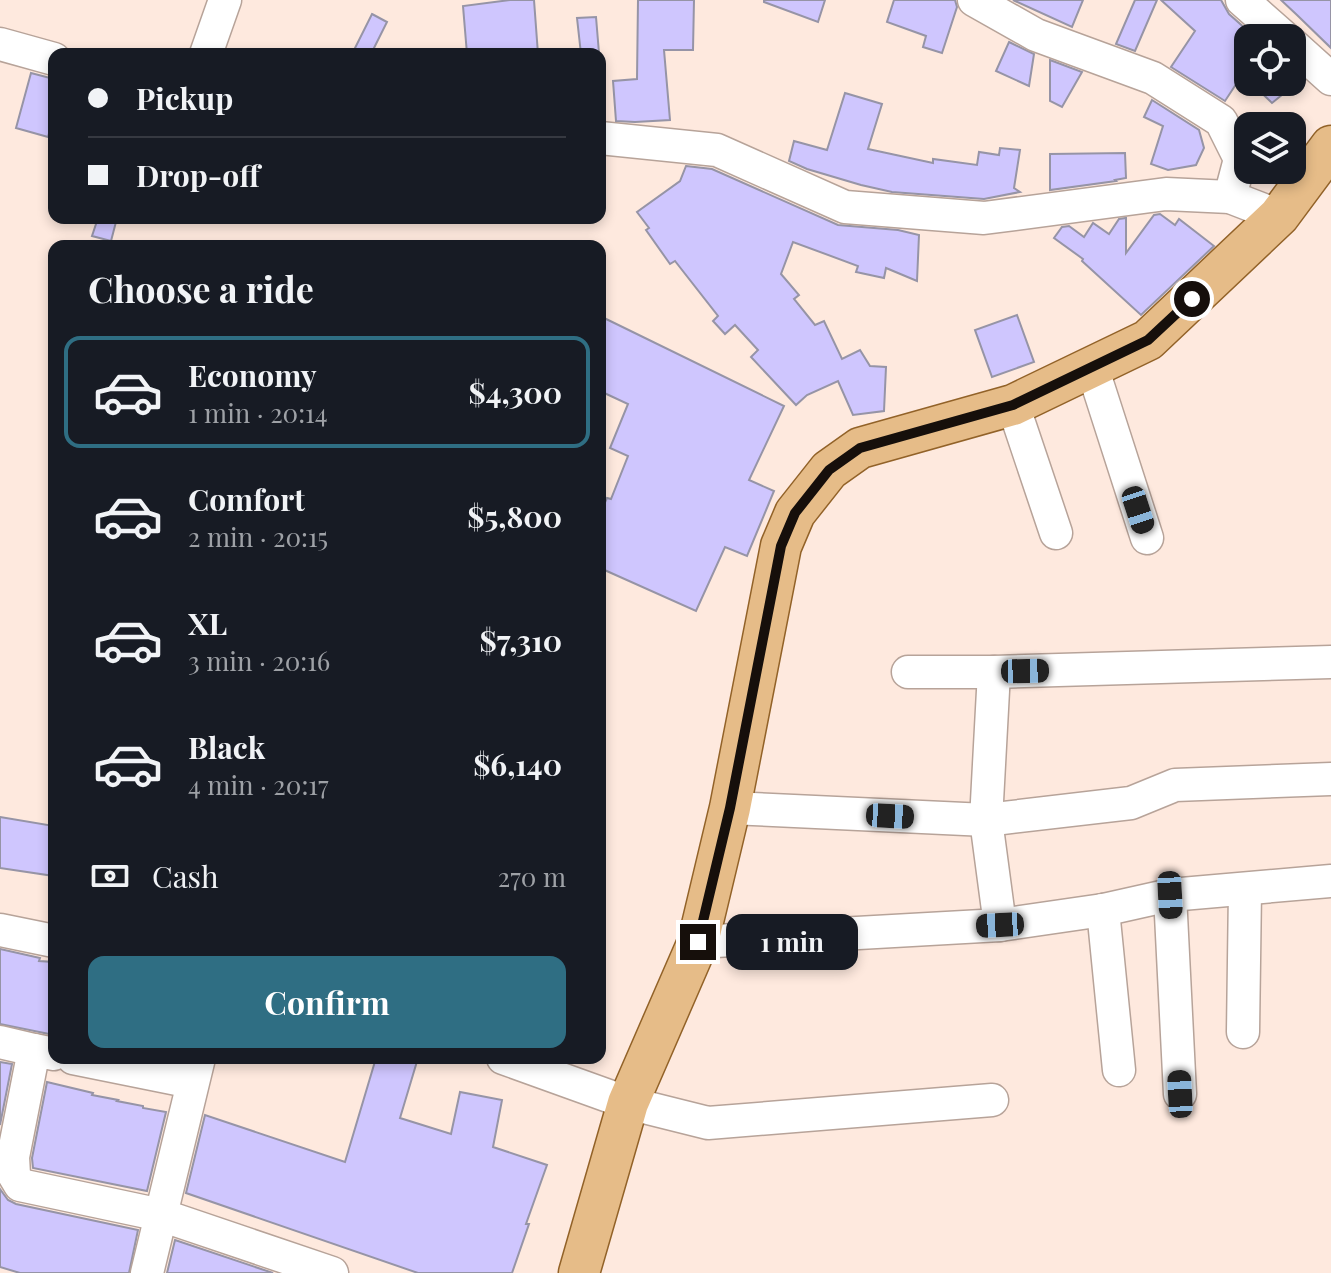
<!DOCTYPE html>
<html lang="en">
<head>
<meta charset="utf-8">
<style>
  :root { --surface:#171b24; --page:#242831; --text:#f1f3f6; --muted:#9ea1a6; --line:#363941; --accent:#2f6e83 }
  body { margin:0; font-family:"Playfair Display",serif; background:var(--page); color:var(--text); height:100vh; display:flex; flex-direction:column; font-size:30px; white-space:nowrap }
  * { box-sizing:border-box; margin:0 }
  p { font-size:26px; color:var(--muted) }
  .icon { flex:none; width:44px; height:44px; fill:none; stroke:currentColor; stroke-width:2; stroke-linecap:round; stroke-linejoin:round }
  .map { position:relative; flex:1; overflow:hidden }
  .sheet { position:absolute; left:48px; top:240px; width:558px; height:824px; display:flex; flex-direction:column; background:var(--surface); border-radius:16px; box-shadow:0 4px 12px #0003 }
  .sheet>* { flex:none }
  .hud { position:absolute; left:48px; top:48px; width:558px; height:176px; border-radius:16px; box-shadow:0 4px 12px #0003; display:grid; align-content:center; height:176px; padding:0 40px; background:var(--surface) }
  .fabs { position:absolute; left:1234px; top:24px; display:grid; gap:16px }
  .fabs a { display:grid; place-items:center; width:72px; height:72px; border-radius:16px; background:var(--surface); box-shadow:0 4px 12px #0003; font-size:40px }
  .end { position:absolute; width:36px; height:36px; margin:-18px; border:10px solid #160f0b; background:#fff; box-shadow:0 0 0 4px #fff }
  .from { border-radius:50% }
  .bubble { position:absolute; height:56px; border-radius:16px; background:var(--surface); box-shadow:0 4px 12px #0003; font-size:26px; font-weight:700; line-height:56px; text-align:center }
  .car { position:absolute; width:24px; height:48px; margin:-24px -12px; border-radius:10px; box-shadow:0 0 6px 2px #0007; background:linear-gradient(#222 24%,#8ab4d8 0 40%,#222 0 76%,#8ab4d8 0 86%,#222 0) }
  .hud b { display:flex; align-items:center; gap:28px; height:76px; font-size:30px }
  .hud b+b { border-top:2px solid var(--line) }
  .hud i { width:20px; height:20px; background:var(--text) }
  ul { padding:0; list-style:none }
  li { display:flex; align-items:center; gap:24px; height:112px; margin:0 16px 12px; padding:0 24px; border:4px solid transparent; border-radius:16px }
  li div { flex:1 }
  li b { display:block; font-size:30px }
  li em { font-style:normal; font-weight:700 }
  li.on { border-color:var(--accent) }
  li>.icon { width:72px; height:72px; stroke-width:1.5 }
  h2 { padding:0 40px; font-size:36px; line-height:96px }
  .pay { display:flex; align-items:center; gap:20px; height:88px; padding:0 40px; font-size:30px }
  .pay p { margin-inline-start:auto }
  .button { display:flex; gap:16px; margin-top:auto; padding:16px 40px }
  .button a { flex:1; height:92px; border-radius:16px; background:var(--accent); color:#fff; font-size:32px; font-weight:700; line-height:92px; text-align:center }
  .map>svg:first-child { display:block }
  .building { fill:#cfc6fe; stroke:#9694a6; stroke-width:2 }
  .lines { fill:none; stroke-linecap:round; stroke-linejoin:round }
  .minor-casing { stroke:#b7a399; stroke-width:35 }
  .major-casing { stroke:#926228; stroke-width:43 }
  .minor { stroke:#fff; stroke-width:32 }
  .major { stroke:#e6bc88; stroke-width:40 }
  .route { stroke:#160f0b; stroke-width:10 }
</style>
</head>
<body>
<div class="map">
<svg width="1331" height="1273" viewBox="0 0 1331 1273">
  <rect width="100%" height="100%" fill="#fee9de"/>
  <g class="building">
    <path d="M510 0H534L538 54H467L463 6Z"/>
    <path d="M638 0H694L693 50H664L670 120 635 122 616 121 613 81 637 79Z"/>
    <path d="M764 0H825L818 22 764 2Z"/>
    <path d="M894 0H955L957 7 942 53 923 47 926 36 887 22Z"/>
    <path d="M1013 0H1083L1072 27Z"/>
    <path d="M1135 0H1157L1135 51 1116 44Z"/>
    <path d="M1161 0H1221L1229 14 1256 38H1248V66L1225 101 1171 67 1195 31Z"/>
    <path d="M1281 0H1331V48L1297 15Z"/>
    <path d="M372 14 387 22 371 54H352Z"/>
    <path d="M596 17 599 53 581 54 577 18Z"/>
    <path d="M1009 42 1034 54 1029 86 996 71Z"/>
    <path d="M1050 60 1082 72 1062 107 1050 101Z"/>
    <path d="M31 73 54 79V115L48 137 16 128Z"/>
    <path d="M1250 82H1298L1272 103Z"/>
    <path d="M845 93 882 104 868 149 933 163V159L977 165 979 152 999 155 1000 148 1020 150 1014 188 1020 192 984 199 892 192 861 185 807 169 789 161 794 141 827 150Z"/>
    <path d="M1152 100 1199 130 1204 148 1196 165 1168 170 1151 164 1163 126 1144 117Z"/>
    <path d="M1125 153 1126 178 1115 180 1116 181 1050 190V154Z"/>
    <path d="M686 166 712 169 838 225 898 230 919 235 917 281 886 268 884 278 856 272 858 266 793 242 781 274 799 295 794 299 815 325 824 321 842 359 860 350 870 366 886 367 884 411 853 415 838 381 807 395 796 405 751 357 758 350 735 325 725 334 713 321 718 316 675 261 670 264 646 230 649 228 637 212 680 181Z"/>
    <path d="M1160 214 1175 225 1179 219 1214 246 1141 315 1082 261 1083 259 1054 238 1062 227 1069 226 1084 237 1093 223 1109 234 1119 219 1126 218V253L1154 215Z"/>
    <path d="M98 218H117L111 241 92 236Z"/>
    <path d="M1017 315 1034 362 992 377 975 330Z"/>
    <path d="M600 316 784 406 749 480 774 491 747 556 725 547 696 611 600 568V513L607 498 611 499 628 456 610 448 628 404 600 391Z"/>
    <path d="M0 817 54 826V876L0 868Z"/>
    <path d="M0 949 40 958 39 961 54 962V1035L0 1024Z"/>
    <path d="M376 1058H418L400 1118 451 1134 460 1092 502 1100 493 1147 547 1165 526 1224H529L512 1273H418L186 1193 205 1115 345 1162Z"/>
    <path d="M0 1062 12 1064 0 1125Z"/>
    <path d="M47 1082 93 1093 92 1095 118 1100 117 1101 143 1106V1108L166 1112 147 1191 33 1168 32 1158Z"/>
    <path d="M0 1189 8 1200 16 1204 138 1230 129 1273H20L0 1267Z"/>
    <path d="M175 1240 273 1273H167Z"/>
  </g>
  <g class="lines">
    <defs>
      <g id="minor">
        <path d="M974 0 1036 35 1153 78 1221 121 1240 159 1230 197"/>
        <path d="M1242 0 1285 38"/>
        <path d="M0 44 54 59"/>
        <path d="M1292 44 1331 79"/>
        <path d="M206 54 225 0"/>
        <path d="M600 138 717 150 845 207 984 218 1166 194 1230 197 1279 216"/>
        <path d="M1092 367 1147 538"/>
        <path d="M1013 405 1056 533"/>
        <path d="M908 672H994L1331 662"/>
        <path d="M994 672 986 820 1000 925"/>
        <path d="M730 808 986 820 1131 803 1175 785 1331 779"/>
        <path d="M1170 895 1180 1094"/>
        <path d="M1103 910 1119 1070"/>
        <path d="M0 930 54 941"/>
        <path d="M698 942 1000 925 1103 910 1170 895 1331 881"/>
        <path d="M1243 1032 1245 890"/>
        <path d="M0 1042 34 1050"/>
        <path d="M54 1054 34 1050 13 1157 14 1175 20 1185 161 1215 332 1273"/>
        <path d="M73 1058 192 1082"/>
        <path d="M503 1058 628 1103 708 1123 992 1100"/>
        <path d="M147 1273 199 1058"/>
      </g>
      <path id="major" d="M579 1273 628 1103 698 942 730 808 781 546 795 513 829 470 860 448 1013 405 1148 340 1279 216 1331 146"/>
    </defs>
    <use href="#minor" class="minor-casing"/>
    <use href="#major" class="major-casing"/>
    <use href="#minor" class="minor"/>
    <use href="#major" class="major"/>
  </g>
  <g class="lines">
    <path class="route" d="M698 942 730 808 781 546 795 513 829 470 860 448 1013 405 1148 340 1192 299"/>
  </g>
</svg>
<div class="fabs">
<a><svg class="icon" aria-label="locate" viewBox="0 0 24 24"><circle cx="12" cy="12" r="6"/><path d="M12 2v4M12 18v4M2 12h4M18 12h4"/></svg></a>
<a><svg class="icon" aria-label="layers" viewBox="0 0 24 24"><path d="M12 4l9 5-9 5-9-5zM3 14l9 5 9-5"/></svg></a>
</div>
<i class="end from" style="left:1192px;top:299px"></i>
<i class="end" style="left:698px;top:942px"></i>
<div class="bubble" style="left:726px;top:914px;width:132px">1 min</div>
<i class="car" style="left:1138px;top:510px;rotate:162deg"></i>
<i class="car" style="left:1025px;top:671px;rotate:89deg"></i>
<i class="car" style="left:890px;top:816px;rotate:93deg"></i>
<i class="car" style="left:1170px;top:895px;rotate:177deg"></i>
<i class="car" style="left:1000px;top:925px;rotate:267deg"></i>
<i class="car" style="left:1180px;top:1094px;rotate:357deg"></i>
<div class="hud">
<b><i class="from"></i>Pickup</b>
<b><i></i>Drop-off</b>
</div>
<section class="sheet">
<h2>Choose a ride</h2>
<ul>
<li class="on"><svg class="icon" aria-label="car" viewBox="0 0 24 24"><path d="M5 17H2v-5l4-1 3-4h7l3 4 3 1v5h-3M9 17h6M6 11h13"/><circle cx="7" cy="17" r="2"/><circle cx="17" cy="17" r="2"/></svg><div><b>Economy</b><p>1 min · 20:14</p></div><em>$4,300</em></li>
<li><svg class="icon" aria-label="car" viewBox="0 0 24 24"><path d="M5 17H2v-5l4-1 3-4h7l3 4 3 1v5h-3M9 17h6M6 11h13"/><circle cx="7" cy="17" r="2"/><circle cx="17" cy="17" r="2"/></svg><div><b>Comfort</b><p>2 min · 20:15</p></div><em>$5,800</em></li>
<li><svg class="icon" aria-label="car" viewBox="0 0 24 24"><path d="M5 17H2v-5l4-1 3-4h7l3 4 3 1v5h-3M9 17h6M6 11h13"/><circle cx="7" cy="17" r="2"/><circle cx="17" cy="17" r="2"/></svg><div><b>XL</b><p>3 min · 20:16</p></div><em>$7,310</em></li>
<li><svg class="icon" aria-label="car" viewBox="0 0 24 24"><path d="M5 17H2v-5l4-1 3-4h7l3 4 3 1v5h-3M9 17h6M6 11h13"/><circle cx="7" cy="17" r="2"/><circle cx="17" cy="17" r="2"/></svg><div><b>Black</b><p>4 min · 20:17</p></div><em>$6,140</em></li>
</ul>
<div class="pay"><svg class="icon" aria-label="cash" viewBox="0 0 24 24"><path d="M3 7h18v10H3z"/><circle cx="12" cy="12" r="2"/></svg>Cash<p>270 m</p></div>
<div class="button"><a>Confirm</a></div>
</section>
</div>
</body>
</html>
